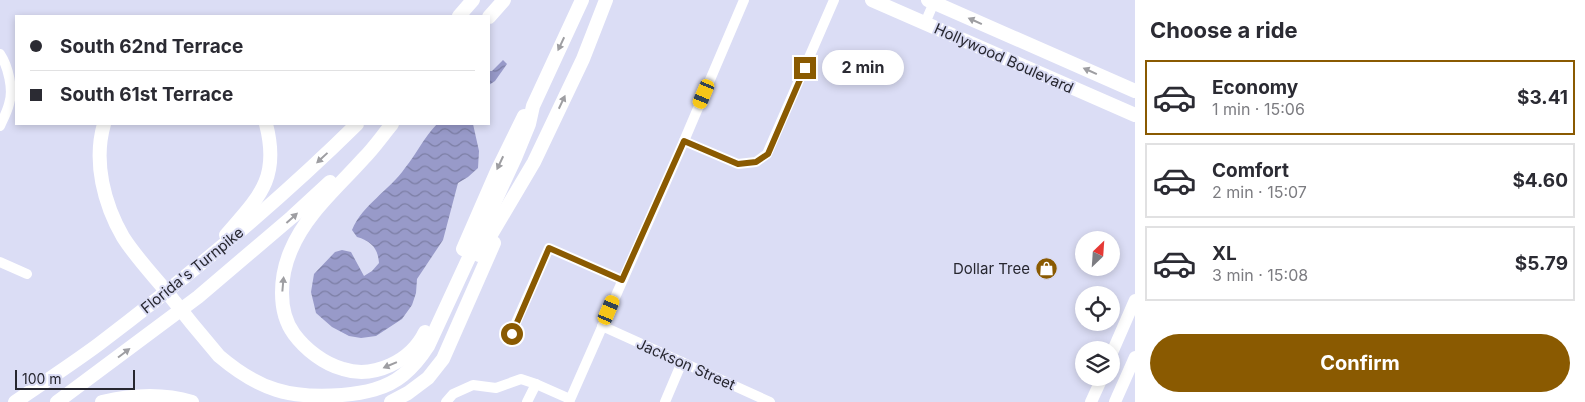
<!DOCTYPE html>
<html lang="en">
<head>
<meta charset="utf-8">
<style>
  :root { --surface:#fff; --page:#f2f2f3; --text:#2b2b33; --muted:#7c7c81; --line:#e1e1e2; --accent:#8a5a01 }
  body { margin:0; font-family:Inter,sans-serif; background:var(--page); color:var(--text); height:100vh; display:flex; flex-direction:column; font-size:19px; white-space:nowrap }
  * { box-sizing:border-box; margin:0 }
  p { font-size:16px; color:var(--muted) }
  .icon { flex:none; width:28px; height:28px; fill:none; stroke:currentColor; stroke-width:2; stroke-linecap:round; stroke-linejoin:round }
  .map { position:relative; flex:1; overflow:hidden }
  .drawer { display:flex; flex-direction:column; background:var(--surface); width:450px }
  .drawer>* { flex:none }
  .hud { position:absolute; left:15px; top:15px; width:475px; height:110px; border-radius:0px; box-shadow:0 2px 8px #0003; display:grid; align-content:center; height:110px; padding:0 15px; background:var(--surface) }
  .needle { width:32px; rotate:25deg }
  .buttons { position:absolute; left:1075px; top:231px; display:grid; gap:10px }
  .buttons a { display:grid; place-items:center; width:45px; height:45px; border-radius:50%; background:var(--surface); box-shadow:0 2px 8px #0003; font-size:25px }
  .scale { position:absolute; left:15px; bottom:12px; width:120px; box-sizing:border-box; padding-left:5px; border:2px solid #272730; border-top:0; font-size:14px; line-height:18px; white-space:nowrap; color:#272730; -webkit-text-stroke:4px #dbddf5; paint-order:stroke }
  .end { position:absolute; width:22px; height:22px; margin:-11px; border:6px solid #8a5a01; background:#fff; box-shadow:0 0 0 2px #fff }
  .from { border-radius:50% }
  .bubble { position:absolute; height:35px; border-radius:18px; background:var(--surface); box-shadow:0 2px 8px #0003; font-size:16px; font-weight:700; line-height:35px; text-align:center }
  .car { position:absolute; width:15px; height:30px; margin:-15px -8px; border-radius:6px; box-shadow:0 0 4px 1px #0007; background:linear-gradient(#f5c518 24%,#345 0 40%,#f5c518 0 76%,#345 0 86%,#f5c518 0) }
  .hud b { display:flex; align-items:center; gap:18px; height:48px; font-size:19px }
  .hud b+b { border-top:1px solid var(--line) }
  .hud i { width:12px; height:12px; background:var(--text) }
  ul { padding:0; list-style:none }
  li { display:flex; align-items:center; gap:15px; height:75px; margin:0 10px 8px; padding:0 5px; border:2px solid var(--line); border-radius:0px }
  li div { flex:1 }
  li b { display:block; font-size:19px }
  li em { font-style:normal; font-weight:700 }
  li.selected { border-color:var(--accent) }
  li>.icon { width:45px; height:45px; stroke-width:1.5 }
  h2 { padding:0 15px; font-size:22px; line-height:60px }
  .primary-button { display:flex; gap:10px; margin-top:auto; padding:10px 15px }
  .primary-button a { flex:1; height:58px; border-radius:30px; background:var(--accent); color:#fff; font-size:20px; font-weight:700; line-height:58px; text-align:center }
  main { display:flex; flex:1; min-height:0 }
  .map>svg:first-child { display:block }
  .water { fill:url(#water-waves) }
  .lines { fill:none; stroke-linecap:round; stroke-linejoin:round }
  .minor { stroke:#fff; stroke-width:10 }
  .major { stroke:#fff; stroke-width:12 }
  .highway { stroke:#fff; stroke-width:14 }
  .oneway { fill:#9e9ea2 }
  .route { stroke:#8a5a01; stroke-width:6 }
  .labels { text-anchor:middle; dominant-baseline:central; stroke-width:4; stroke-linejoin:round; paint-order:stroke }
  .street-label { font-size:15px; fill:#272730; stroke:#dbddf5 }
  .poi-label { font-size:15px; fill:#272730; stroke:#dbddf5; text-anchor:end }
</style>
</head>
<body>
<main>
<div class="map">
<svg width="1135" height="402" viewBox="0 0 1135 402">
  <defs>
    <pattern id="water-waves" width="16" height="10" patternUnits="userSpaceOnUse" patternTransform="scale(1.25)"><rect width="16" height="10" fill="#989ac9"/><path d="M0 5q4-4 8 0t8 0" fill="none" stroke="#7c7ea4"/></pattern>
  </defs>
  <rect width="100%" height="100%" fill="#dbddf5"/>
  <g class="water">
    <path d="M503 60 507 64 495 81 489 85V71H492Z"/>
    <path d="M437 124H473L479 151 478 168 468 177 458 183 443 240 417 279 416 293 412 305 402 319 376 336 361 338 349 336 332 327 316 313 311 292 314 274 335 252 342 250 351 252 364 276 372 271 379 263C378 248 371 241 357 237L352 230C363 204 389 191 405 168 417 153 423 139 437 124Z"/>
  </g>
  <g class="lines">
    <g class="minor">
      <path d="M925 23 935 0"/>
      <path d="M0 54C8 66 14 90 9 104 7 112 3 119 0 126"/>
      <path d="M684 141 738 164 756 162 767 154 834 0"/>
      <path d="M0 262 27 274"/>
      <path d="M602 326 770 402"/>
      <path d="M511 334 549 248 622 280"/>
      <path d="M446 402 453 394 473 385 496 388 521 379 536 384 570 399"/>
      <path d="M527 402 536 384"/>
      <path d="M569 402 684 141 744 0"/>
      <path d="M665 402 682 362"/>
    </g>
    <g class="major">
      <path d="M1111 355 1135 300"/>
      <path d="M1091 402 1102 378"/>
      <path d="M1115 402 1135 357"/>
    </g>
    <g class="highway">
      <path d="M872 0 1135 115"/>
      <path d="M928 0 1135 91"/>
      <path d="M459 16 473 0"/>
      <path d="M489 17 504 0"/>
      <path d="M104 124C93 162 104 204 123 237 135 256 152 274 166 291 183 313 201 335 219 356 259 390 290 399 342 395 364 393 386 389 403 375 413 367 421 357 428 346L515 158 529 124 533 106 582 0"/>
      <path d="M392 124C382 136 374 148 363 159 337 188 306 214 291 250 280 275 277 311 294 334 305 349 324 364 343 369 374 379 411 361 425 332"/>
      <path d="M226 235C260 196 280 178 266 124"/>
      <path d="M463 249 497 171 524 116"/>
      <path d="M479 255 534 162 583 59 606 0"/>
      <path d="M15 402C43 383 72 364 99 344 190 275 277 203 357 124"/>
      <path d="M57 402 198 297 292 217 330 182"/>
      <path d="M102 402C132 395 162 393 192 402"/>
      <path d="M391 402 408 393 428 378 443 359 494 243"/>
    </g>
  </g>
  <defs><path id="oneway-solid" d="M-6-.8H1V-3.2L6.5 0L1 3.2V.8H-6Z" transform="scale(1.25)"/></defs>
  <g class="oneway">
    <use href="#oneway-solid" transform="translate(975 21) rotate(-156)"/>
    <use href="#oneway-solid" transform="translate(561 44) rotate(115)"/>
    <use href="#oneway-solid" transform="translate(1090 71) rotate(-156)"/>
    <use href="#oneway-solid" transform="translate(562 102) rotate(-65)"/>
    <use href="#oneway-solid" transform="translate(322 158) rotate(137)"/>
    <use href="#oneway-solid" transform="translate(500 163) rotate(115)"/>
    <use href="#oneway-solid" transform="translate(292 218) rotate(-42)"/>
    <use href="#oneway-solid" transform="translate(283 284) rotate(-85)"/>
    <use href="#oneway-solid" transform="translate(124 353) rotate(-37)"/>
    <use href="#oneway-solid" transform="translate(390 365) rotate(157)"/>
  </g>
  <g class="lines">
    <path class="route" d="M512 334 549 248 622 280 684 141 738 164 756 162 768 154 805 68"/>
  </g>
  <defs>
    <symbol id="shop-disc" viewBox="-11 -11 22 22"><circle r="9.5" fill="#8a5a01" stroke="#dbddf5"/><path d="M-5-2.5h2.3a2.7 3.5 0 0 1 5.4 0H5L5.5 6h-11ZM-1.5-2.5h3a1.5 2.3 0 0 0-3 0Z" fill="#fff"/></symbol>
  </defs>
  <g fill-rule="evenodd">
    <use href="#shop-disc" x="1034" y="256" width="25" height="25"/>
  </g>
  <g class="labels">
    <g class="street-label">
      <text transform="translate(1004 58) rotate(24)">Hollywood Boulevard</text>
      <text transform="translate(192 270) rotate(-39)">Florida's Turnpike</text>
      <text transform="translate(686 364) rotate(24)">Jackson Street</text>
    </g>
    <g class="poi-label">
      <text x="1030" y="268">Dollar Tree</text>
    </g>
  </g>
</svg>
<div class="buttons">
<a><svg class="needle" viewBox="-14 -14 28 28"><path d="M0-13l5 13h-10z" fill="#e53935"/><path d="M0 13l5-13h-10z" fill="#7c7c81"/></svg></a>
<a><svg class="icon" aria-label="locate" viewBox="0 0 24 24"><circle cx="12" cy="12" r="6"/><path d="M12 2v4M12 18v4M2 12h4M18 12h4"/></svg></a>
<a><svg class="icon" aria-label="layers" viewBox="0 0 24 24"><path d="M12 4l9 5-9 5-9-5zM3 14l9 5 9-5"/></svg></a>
</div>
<div class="scale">100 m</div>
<i class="end from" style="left:512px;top:334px"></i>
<i class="end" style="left:805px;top:68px"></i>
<div class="bubble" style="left:822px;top:50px;width:82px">2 min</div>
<i class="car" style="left:704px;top:94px;rotate:203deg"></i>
<i class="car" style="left:609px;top:310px;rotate:23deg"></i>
<div class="hud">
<b><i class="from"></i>South 62nd Terrace</b>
<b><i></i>South 61st Terrace</b>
</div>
</div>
<section class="drawer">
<h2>Choose a ride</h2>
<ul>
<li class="selected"><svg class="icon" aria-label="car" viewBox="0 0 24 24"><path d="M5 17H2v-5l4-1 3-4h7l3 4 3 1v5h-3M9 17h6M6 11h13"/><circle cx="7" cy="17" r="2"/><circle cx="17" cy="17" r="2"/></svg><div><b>Economy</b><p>1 min · 15:06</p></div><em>$3.41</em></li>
<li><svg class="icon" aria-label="car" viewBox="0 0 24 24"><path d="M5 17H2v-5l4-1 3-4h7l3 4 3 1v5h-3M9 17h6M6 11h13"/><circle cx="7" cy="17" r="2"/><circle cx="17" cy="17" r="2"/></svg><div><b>Comfort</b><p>2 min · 15:07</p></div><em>$4.60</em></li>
<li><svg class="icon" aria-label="car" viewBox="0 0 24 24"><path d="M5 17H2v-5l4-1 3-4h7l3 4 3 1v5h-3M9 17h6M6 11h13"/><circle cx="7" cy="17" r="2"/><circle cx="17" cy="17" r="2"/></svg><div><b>XL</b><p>3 min · 15:08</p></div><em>$5.79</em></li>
</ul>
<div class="primary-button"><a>Confirm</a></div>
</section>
</main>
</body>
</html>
